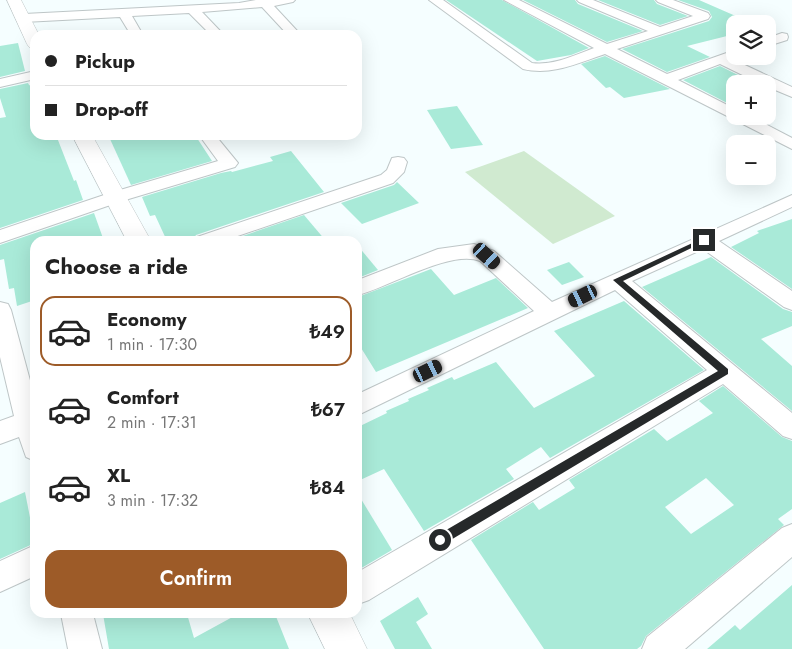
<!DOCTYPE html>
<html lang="en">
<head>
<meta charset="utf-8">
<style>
  :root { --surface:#fff; --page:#f2f2f2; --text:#222; --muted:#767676; --line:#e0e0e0; --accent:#9d5b28 }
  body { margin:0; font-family:Jost,sans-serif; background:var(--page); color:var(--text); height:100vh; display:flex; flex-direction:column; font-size:19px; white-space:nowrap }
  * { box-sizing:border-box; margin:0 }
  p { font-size:16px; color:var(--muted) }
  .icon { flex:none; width:28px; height:28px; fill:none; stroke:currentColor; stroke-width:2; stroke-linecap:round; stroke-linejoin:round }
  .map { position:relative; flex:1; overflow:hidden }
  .side { position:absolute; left:30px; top:236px; width:332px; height:382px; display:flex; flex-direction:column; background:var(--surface); border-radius:15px; box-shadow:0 5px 20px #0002 }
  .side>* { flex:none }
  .banner { position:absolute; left:30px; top:30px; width:332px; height:110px; border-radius:15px; box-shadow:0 5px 20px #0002; display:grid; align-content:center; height:110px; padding:0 15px; background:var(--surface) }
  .controls { position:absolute; left:726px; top:15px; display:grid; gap:10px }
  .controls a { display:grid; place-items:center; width:50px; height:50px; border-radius:10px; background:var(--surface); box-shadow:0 5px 20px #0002; font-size:25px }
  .end { position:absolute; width:22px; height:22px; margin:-11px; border:6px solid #26292a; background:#fff; box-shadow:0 0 0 2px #fff }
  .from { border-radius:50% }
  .car { position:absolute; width:15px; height:30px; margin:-15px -8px; border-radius:6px; box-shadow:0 0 4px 1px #0007; background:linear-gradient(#222 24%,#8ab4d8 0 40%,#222 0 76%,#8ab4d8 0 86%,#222 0) }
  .banner b { display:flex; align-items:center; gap:18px; height:48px; font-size:19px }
  .banner b+b { border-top:1px solid var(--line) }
  .banner i { width:12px; height:12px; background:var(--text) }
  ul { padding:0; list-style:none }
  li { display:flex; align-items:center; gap:15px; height:70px; margin:0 10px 8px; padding:0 5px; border:2px solid transparent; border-radius:15px }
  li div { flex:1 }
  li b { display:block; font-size:19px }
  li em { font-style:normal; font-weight:600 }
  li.selected { border-color:var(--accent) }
  li>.icon { width:45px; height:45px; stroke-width:1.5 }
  h2 { padding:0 15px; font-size:22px; line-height:60px }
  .button { display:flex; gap:10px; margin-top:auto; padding:10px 15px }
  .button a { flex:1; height:58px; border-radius:15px; background:var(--accent); color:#fff; font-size:20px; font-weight:600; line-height:58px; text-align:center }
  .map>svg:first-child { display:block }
  .green { fill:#d0ead0 }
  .building { fill:#a9ead8; fill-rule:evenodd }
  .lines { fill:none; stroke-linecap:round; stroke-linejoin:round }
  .minor-casing { stroke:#bec6c7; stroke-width:2 }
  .tertiary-casing { stroke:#bec6c7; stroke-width:1 }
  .minor { fill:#fff; fill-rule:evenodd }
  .tertiary { fill:#fff; fill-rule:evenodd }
  .route { fill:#26292a }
</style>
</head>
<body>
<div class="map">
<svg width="792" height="649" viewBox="0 0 792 649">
  <rect width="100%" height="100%" fill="#f5feff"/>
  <path class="green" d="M524 151 615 216 553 244 465 172Z"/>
  <g class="building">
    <path d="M446 0H502L589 48 571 55 537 61Z"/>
    <path d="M523 0H575L578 4 643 31 607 42Z"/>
    <path d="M598 0H654L657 4 688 16 660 25Z"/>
    <path d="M678 0H699L754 24H735V34L687 46 710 57 667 72 622 49 709 21 712 17 709 11Z"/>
    <path d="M18 43 25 71 0 77V46Z"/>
    <path d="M605 56 670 89 624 98 610 87 606 88 581 64Z"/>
    <path d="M720 66 756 84H735V102L729 104 683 80Z"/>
    <path d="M28 83 29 85 35 88V135H56L74 181 76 180 83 200 0 228V118L6 117 0 98V89Z"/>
    <path d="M457 106 483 145 451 149 427 110Z"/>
    <path d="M127 135H195L212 161 131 185 110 139Z"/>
    <path d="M291 151 324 192 196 235 192 241H167L155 215 150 216 142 197 221 173 231 171 232 172 273 161 270 157Z"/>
    <path d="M397 182 419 203 362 224 341 203 394 185Z"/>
    <path d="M94 213 104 241H35V300L17 306 14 288 9 289 4 259 0 260V245Z"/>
    <path d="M304 215 326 241H228Z"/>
    <path d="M792 219V289L731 247 759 233 757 231Z"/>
    <path d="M358 246 378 270 358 278Z"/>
    <path d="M711 257 783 309 792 312V326L761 339 792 366V411L642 287Z"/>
    <path d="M569 262 584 277 562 285 547 270Z"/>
    <path d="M431 269 454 295 496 278 528 308 376 372 358 343V297Z"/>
    <path d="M624 301 704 370 550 458 541 447 506 469 514 479 424 531 384 469 358 481V427L387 413 386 411 409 401 408 399 429 390 427 388 452 377 454 380 496 362 534 408 595 376 554 331Z"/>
    <path d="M723 386 782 437 792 441V509L778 519 784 525 646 636 641 646 637 649H544L471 540 533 502 539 510 575 488 569 480 654 429 667 441 713 413 699 401ZM706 478 734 505 691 534 665 507Z"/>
    <path d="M25 492 35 543 0 559V503Z"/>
    <path d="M358 494 392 550 358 570Z"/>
    <path d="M792 585V649H707L735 625 740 630Z"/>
    <path d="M418 597 428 614 416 622 432 649H395L380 621Z"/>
    <path d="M103 614H187L194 638 238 614H275L289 649H109Z"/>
  </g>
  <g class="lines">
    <defs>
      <g id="minor">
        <path d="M256 0H295L293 2 274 6 301 35H288L262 7 202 12 224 35H211L189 13 132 16 143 35H131L120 17 24 22 18 18 24 14 239 3Z"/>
        <path d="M429 0H443L532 63C553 66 575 55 594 48L504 0H519L607 44 648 31 579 2 577 0H593L660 27 693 16 658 2 656 0H673L708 13 710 16 708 19 617 49 667 74 735 50V56H739L732 59 792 87V97L768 87V84H761L720 64 678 80 735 109V116H750L792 138V149L605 54C578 63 552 76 523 69Z"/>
        <path d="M782 33 787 34 788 37 787 40 768 46V38Z"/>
        <path d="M35 71V79L0 87V79Z"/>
        <path d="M199 135H215L238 163 235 167 122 201 0 243V230L110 193 218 161Z"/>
        <path d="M398 157 404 158 407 162 404 172 393 183 223 241H194L197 237 381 175 387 170 392 158Z"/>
        <path d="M792 195V207L719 241 792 291V310L784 307 703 249 632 281 792 413V439L783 436 723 384 369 600 358 604V572L707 370 615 290 358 415V394L534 311 480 261C451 249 389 287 358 295V280L438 249 474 244 494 251 552 302Z"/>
        <path d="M0 302 8 304 11 310 35 399V461L26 457 19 437 0 444V421L14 416 0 357Z"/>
        <path d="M792 524V557L685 649H642L647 637 782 528Z"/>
        <path d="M35 545V576L0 592V561Z"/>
        <path d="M61 614H93L102 649H68Z"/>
      </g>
      <g id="tertiary">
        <path d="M7 0H21L39 35H35V49L29 47 27 44Z"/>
        <path d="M72 135H92L151 241H127Z"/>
        <path d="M308 614H350L367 649H325Z"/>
      </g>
    </defs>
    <use href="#minor" class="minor-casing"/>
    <use href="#tertiary" class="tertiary-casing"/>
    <use href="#minor" class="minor"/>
    <use href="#tertiary" class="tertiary"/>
  </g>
  <path class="route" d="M701 239 708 240 623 281 728 369V374L444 544 440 545 436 544 435 540 436 536 718 371 613 280Z"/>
</svg>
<div class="controls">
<a><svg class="icon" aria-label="layers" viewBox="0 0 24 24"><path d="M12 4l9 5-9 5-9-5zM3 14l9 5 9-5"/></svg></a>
<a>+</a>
<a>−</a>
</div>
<i class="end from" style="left:440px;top:540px"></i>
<i class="end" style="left:704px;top:240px"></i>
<i class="car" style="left:487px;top:256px;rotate:132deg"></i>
<i class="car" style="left:583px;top:296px;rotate:244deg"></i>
<i class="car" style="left:428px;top:371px;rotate:64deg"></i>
<div class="banner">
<b><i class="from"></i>Pickup</b>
<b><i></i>Drop-off</b>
</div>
<section class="side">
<h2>Choose a ride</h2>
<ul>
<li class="selected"><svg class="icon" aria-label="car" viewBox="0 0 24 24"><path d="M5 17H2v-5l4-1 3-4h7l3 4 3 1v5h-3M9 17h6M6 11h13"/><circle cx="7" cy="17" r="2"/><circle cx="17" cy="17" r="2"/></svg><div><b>Economy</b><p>1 min · 17:30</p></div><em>₺49</em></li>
<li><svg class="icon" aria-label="car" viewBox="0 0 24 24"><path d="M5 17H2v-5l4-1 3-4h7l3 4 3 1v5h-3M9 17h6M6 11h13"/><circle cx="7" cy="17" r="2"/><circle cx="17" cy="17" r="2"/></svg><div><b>Comfort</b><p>2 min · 17:31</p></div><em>₺67</em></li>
<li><svg class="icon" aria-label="car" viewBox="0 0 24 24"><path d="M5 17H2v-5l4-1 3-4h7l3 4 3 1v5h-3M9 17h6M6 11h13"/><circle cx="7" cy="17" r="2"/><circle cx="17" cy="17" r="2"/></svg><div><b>XL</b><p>3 min · 17:32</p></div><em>₺84</em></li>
</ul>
<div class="button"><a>Confirm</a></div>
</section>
</div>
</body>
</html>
